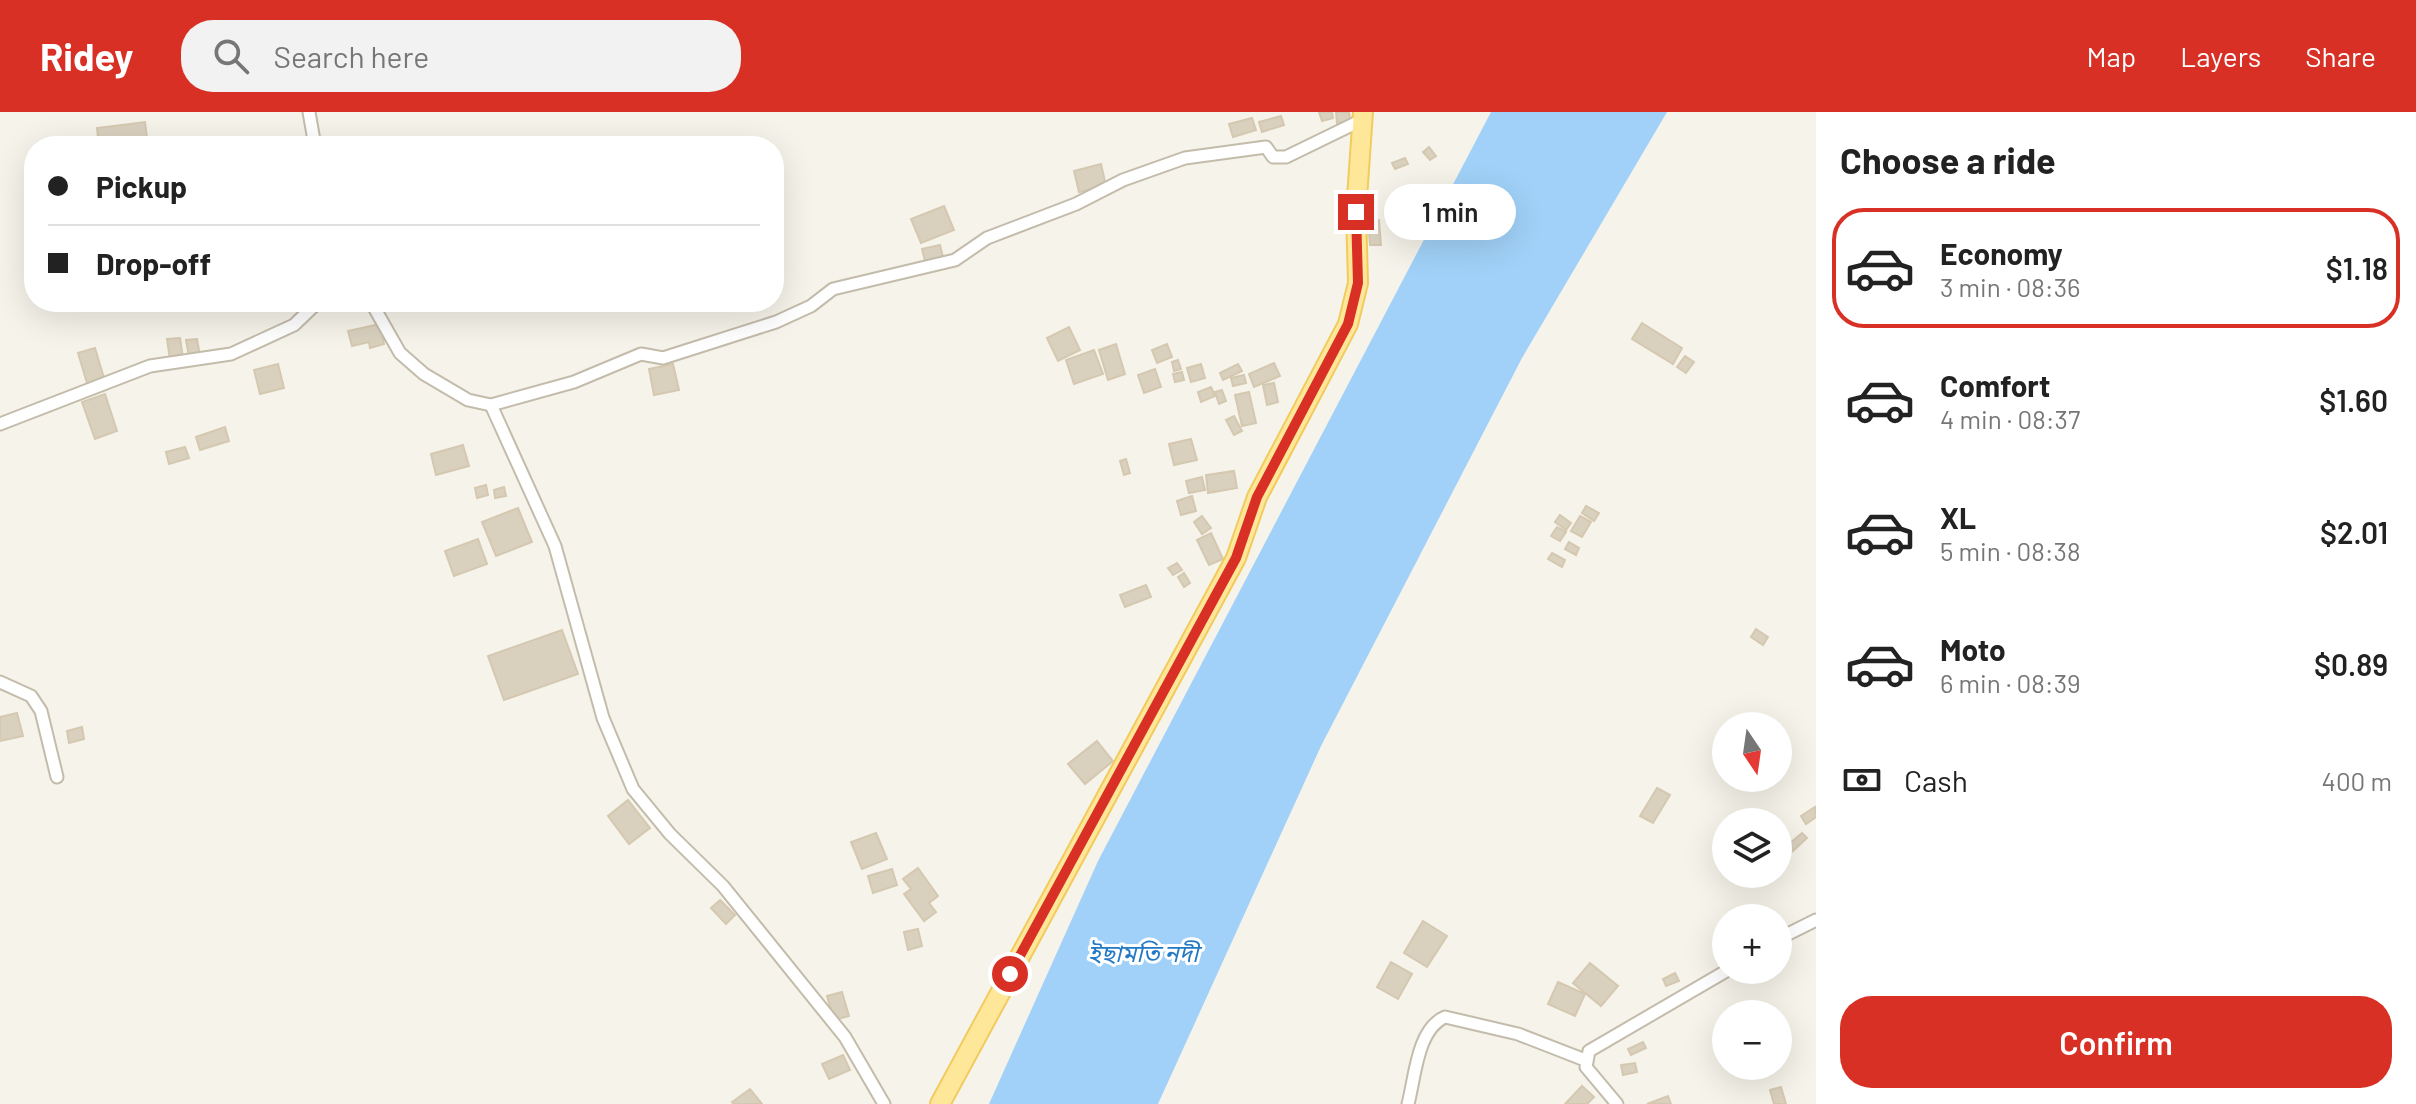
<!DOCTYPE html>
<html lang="en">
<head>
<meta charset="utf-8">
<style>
  :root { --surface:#fff; --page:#f2f2f2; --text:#222; --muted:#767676; --line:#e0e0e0; --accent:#d93025 }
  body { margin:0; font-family:Barlow,"Noto Sans Bengali",sans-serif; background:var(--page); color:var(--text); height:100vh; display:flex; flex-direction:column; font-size:30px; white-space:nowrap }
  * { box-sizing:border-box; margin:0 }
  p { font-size:26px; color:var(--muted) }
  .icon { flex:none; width:44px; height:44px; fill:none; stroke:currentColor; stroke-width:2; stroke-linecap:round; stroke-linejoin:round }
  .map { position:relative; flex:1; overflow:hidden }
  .details { display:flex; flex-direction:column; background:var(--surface); width:600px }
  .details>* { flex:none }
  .banner { position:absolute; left:24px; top:24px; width:760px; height:176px; border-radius:32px; box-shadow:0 8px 32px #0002; display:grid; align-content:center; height:176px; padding:0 24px; background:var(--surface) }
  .needle { width:52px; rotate:167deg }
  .tools { position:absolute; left:1712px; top:600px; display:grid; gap:16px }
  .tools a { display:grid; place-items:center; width:80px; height:80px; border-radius:50%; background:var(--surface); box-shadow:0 8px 32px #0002; font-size:40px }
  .end { position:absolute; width:36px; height:36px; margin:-18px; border:10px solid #d93025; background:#fff; box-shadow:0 0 0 4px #fff }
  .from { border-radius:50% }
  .bubble { position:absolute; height:56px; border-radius:28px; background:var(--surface); box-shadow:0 8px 32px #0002; font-size:26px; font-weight:600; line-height:56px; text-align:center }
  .banner b { display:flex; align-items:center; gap:28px; height:76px; font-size:30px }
  .banner b+b { border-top:2px solid var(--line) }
  .banner i { width:20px; height:20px; background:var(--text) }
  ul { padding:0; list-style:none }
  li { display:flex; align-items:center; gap:24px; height:120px; margin:0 16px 12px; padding:0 8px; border:4px solid transparent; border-radius:32px }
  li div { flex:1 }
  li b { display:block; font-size:30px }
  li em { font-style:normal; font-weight:600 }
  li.on { border-color:var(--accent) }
  li>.icon { width:72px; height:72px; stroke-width:1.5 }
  h2 { padding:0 24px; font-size:36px; line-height:96px }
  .pay { display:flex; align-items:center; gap:20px; height:88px; padding:0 24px; font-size:30px }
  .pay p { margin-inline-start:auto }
  .action { display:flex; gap:16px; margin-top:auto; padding:16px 24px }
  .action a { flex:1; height:92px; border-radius:32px; background:var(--accent); color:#fff; font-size:32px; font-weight:600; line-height:92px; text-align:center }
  header { display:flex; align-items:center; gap:48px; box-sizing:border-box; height:112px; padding:0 40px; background:var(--accent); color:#fff }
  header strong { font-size:38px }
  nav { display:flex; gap:44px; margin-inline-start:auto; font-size:28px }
  .search { width:560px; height:72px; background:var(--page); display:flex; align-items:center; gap:20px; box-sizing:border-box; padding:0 28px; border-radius:32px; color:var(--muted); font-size:30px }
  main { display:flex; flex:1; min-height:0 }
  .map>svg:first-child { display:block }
  .water { fill:#a1d1f8 }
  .building { fill:#d9d0be; stroke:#d5c8b0; stroke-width:2 }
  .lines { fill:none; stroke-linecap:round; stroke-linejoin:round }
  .street-casing { stroke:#c3bcab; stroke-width:15 }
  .primary-casing { stroke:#f1cb5d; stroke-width:22 }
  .street { stroke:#fff; stroke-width:11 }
  .primary { stroke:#ffe79a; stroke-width:18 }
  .route { stroke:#d93025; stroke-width:10 }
  .labels { text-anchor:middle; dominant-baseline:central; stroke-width:6; stroke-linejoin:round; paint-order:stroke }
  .water-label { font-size:24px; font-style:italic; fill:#2279c5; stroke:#fff }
</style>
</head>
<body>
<header>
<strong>Ridey</strong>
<div class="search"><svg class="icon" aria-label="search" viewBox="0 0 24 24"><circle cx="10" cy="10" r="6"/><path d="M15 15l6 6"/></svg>Search here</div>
<nav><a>Map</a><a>Layers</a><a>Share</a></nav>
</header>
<main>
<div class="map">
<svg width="1816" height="992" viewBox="0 0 1816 992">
  <rect width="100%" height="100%" fill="#f6f3ea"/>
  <path class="water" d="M1491 0H1667L1522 246 1321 634 1158 992H989L1098 749Z"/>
  <g class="building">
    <path d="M1319 0H1332L1333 6 1322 9Z"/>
    <path d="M1336 0H1349L1350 9 1337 11Z"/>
    <path d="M1281 4 1284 13 1262 20 1259 10Z"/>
    <path d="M1252 6 1256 18 1233 25 1229 12Z"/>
    <path d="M145 10 148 34H99L97 16Z"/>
    <path d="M1429 35 1436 44 1430 48 1423 40Z"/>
    <path d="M1405 46 1408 52 1395 57 1392 51Z"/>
    <path d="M1101 52 1106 74 1079 80 1074 59Z"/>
    <path d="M944 94 954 118 921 131 911 107Z"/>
    <path d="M1379 108 1381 133H1370L1368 109Z"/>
    <path d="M940 133 943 145 925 149 922 137Z"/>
    <path d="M1642 211 1682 236 1673 252 1632 227Z"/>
    <path d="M380 212 384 232 370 236 369 230 352 234 348 219Z"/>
    <path d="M1069 215 1080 238 1058 249 1047 226Z"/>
    <path d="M180 226 183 246 170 248 167 227Z"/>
    <path d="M197 227 200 244 189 245 186 228Z"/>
    <path d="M1116 232 1125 262 1108 268 1099 238Z"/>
    <path d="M1167 232 1172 245 1157 251 1152 238Z"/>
    <path d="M95 236 104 266 87 271 78 241Z"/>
    <path d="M1094 238 1103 262 1074 272 1066 248Z"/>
    <path d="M1685 244 1694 250 1686 261 1677 255Z"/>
    <path d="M1178 248 1181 257 1174 259 1172 250Z"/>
    <path d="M1274 251 1280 264 1254 275 1249 262Z"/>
    <path d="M278 252 284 276 260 282 254 258Z"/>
    <path d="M673 252 679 278 654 283 649 257Z"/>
    <path d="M1201 252 1205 266 1191 270 1187 256Z"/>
    <path d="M1238 252 1242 259 1223 268 1220 261Z"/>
    <path d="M1155 257 1161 275 1144 281 1138 263Z"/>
    <path d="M1182 260 1184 268 1175 270 1173 262Z"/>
    <path d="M1244 263 1246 271 1233 274 1231 266Z"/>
    <path d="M1274 271 1278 290 1267 293 1263 273Z"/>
    <path d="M1211 275 1215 284 1201 290 1198 280Z"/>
    <path d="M1222 278 1226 289 1219 292 1215 280Z"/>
    <path d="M1249 280 1256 311 1242 314 1235 283Z"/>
    <path d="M105 282 117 319 95 327 82 290Z"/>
    <path d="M1234 304 1242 319 1234 323 1226 308Z"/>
    <path d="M225 315 229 329 200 338 196 325Z"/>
    <path d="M1191 327 1197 348 1174 353 1169 332Z"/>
    <path d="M463 333 469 354 436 363 431 342Z"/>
    <path d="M185 335 189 346 169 352 166 340Z"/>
    <path d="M1126 347 1130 361 1124 363 1120 349Z"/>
    <path d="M1234 359 1237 376 1208 381 1206 363Z"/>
    <path d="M1202 365 1205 378 1189 381 1186 369Z"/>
    <path d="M486 373 488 383 477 386 475 376Z"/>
    <path d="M504 375 506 384 495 386 494 378Z"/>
    <path d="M1192 384 1196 399 1181 403 1177 389Z"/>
    <path d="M1586 394 1599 401 1594 409 1582 401Z"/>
    <path d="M518 396 532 430 496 444 482 410Z"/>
    <path d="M1560 403 1571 411 1566 418 1555 410Z"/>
    <path d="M1202 404 1211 416 1202 422 1194 410Z"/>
    <path d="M1580 404 1591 410 1582 425 1571 419Z"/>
    <path d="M1557 415 1566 420 1560 429 1551 424Z"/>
    <path d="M1211 421 1223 447 1209 453 1197 428Z"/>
    <path d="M478 427 487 452 454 464 445 439Z"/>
    <path d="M1569 430 1579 436 1576 443 1565 437Z"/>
    <path d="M1552 441 1565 448 1562 455 1548 447Z"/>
    <path d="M1177 451 1182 458 1173 463 1168 456Z"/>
    <path d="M1184 461 1190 471 1184 475 1178 465Z"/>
    <path d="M1146 473 1151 485 1125 495 1120 483Z"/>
    <path d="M1756 517 1768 525 1763 533 1751 525Z"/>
    <path d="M562 518 578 562 504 588 488 544Z"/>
    <path d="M17 601 23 624 0 629V605Z"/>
    <path d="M82 615 84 627 69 631 67 619Z"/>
    <path d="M1097 629 1113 649 1085 672 1068 652Z"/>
    <path d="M1657 676 1670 683 1653 711 1640 704Z"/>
    <path d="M628 688 650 716 629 732 608 704Z"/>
    <path d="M1815 695 1816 705 1806 712 1801 704Z"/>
    <path d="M876 721 887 747 862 757 851 730Z"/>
    <path d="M1802 721 1807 726 1793 739 1790 731Z"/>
    <path d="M918 756 938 784 929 791 936 800 924 809 904 782 911 777 903 767Z"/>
    <path d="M892 757 897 773 873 781 868 764Z"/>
    <path d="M720 788 735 803 726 812 711 796Z"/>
    <path d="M1423 809 1447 824 1427 855 1404 841Z"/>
    <path d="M918 817 922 834 908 838 904 820Z"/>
    <path d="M1391 850 1412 862 1398 887 1377 875Z"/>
    <path d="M1590 851 1618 874 1601 894 1573 871Z"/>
    <path d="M1675 861 1679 869 1666 874 1663 867Z"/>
    <path d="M1558 870 1585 882 1575 904 1548 892Z"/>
    <path d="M842 880 849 904 834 908 827 884Z"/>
    <path d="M1643 930 1646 936 1631 943 1628 937Z"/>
    <path d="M843 943 850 958 829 967 822 952Z"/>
    <path d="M1635 951 1637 960 1623 963 1621 953Z"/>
    <path d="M1582 974 1594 985 1587 992H1565Z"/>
    <path d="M1781 975 1786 992H1774L1770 978Z"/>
    <path d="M750 977 762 992H734L732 990Z"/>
    <path d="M1668 984 1671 992H1647Z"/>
  </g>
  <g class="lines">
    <defs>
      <g id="street">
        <path d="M309 0 315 34"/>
        <path d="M371 190 400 241 424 262 468 288 491 293 574 270 641 242 663 246 776 210 811 194 833 177 955 148 987 126 1076 92 1123 68 1185 46 1266 35 1273 45H1286L1364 7"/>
        <path d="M491 293 555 434 603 606 633 677 670 722 723 774 845 925 884 992"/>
        <path d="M0 312 150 254 231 242 294 213 318 190"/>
        <path d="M0 570 31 584 41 599 57 665"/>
        <path d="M1778 827 1816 808"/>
        <path d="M1408 992C1415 966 1417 917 1445 905L1518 922 1585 948"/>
        <path d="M1617 992 1586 955 1589 939 1728 858"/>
      </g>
      <path id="primary" d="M940 992 1236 446 1257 385 1348 212 1358 171 1356 100 1363 0"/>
    </defs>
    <use href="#street" class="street-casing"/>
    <use href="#primary" class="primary-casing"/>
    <use href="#street" class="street"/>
    <use href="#primary" class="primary"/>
  </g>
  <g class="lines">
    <path class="route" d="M1010 862 1236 446 1257 385 1348 212 1358 171 1356 100"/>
  </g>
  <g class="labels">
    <g class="water-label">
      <text x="1143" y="840">ইছামতি নদী</text>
    </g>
  </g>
</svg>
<div class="tools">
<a><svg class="needle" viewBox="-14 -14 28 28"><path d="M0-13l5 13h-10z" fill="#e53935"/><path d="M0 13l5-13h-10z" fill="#767676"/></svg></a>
<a><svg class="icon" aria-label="layers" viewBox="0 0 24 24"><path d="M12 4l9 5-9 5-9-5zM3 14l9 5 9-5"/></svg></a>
<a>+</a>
<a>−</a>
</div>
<i class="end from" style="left:1010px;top:862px"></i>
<i class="end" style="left:1356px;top:100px"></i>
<div class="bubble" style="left:1384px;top:72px;width:132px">1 min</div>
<div class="banner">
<b><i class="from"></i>Pickup</b>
<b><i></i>Drop-off</b>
</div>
</div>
<section class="details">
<h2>Choose a ride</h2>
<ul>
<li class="on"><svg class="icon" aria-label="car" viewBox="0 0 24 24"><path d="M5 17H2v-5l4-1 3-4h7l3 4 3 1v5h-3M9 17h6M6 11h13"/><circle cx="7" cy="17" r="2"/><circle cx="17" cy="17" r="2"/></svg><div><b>Economy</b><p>3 min · 08:36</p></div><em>$1.18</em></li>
<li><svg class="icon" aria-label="car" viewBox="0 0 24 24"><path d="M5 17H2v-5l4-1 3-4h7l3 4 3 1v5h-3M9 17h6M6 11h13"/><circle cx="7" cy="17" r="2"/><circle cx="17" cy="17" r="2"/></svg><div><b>Comfort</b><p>4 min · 08:37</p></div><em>$1.60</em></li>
<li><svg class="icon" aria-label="car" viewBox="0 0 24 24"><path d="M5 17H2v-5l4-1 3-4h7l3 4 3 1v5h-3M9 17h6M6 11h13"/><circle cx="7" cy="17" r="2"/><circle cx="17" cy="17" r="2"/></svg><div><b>XL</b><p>5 min · 08:38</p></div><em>$2.01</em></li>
<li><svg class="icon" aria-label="car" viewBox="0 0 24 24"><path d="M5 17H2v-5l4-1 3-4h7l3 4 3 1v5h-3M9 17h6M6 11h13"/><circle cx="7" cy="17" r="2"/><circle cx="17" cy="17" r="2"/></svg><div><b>Moto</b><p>6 min · 08:39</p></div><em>$0.89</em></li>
</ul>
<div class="pay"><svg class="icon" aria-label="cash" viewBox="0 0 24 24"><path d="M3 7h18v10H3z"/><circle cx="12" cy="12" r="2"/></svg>Cash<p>400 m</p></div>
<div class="action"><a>Confirm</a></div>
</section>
</main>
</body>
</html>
